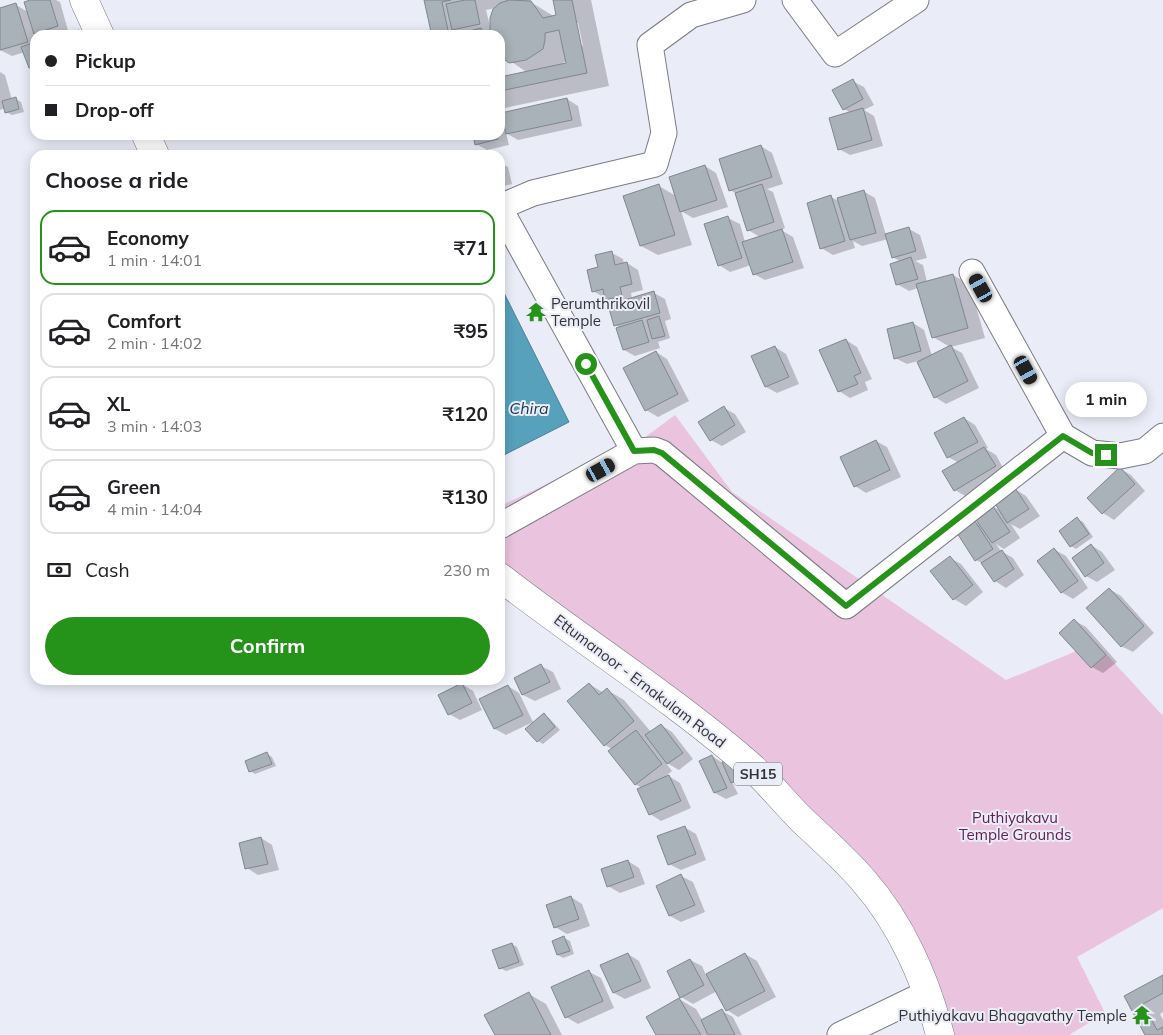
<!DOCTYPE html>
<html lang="en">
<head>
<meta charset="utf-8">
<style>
  :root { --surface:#fff; --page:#f6f6f6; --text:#202124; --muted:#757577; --line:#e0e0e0; --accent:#259219 }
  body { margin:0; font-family:Mulish,sans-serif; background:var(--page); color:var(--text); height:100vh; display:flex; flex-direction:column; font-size:19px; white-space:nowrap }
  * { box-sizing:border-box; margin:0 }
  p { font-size:16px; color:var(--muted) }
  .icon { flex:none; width:28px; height:28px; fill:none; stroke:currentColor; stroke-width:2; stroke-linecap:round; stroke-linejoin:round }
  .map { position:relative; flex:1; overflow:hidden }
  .panel { position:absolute; left:30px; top:150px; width:475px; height:535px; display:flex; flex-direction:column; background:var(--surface); border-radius:15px; box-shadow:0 2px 12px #0003 }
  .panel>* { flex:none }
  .guide { position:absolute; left:30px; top:30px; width:475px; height:110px; border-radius:15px; box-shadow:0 2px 12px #0003; display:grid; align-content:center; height:110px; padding:0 15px; background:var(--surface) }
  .end { position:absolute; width:22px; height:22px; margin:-11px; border:6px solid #259219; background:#fff; box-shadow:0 0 0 2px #fff }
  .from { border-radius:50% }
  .bubble { position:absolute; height:35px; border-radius:18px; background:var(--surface); box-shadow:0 2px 12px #0003; font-size:16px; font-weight:700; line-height:35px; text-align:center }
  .car { position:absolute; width:15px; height:30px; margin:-15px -8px; border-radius:6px; box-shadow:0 0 4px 1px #0007; background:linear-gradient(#222 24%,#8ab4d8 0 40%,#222 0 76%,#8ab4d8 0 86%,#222 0) }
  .guide b { display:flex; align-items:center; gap:18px; height:48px; font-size:19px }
  .guide b+b { border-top:1px solid var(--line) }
  .guide i { width:12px; height:12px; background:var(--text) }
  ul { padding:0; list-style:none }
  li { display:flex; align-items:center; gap:15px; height:75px; margin:0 10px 8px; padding:0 5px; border:2px solid var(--line); border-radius:15px }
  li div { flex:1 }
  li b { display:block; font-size:19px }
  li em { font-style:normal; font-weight:700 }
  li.on { border-color:var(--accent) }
  li>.icon { width:45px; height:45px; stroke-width:1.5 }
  h2 { padding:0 15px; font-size:22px; line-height:60px }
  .pay { display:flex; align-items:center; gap:12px; height:55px; padding:0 15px; font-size:19px }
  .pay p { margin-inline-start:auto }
  .action { display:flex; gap:10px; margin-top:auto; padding:10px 15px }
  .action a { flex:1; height:58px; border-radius:30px; background:var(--accent); color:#fff; font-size:20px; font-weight:700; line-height:58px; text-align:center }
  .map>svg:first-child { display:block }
  .green { fill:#eac3de }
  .water { fill:#57a1bd; stroke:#4c8095 }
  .shadow { fill:#0003; fill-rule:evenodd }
  .building { fill:#a9b1b9; stroke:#80878f }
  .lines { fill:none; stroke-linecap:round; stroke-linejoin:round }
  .minor-casing { stroke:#7a7b85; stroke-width:27 }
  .major-casing { stroke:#7a7b85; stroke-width:29 }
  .minor { stroke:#fff; stroke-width:25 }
  .major { stroke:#fff; stroke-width:28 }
  .route { stroke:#259219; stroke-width:6 }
  .labels { text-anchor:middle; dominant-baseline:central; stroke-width:4; stroke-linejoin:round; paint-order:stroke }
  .shield { fill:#eaecf7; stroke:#696a71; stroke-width:1 }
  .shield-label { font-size:14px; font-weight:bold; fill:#323237 }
  .poi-label { font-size:15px; fill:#323237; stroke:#eaecf7; text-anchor:start }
  .street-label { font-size:15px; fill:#323237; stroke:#eaecf7 }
  .park-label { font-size:15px; fill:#622155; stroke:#eaecf7 }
  .water-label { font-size:16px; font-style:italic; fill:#183b48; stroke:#eaecf7 }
</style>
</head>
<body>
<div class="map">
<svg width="1163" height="1035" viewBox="0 0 1163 1035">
  <rect width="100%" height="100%" fill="#eaecf7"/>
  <path class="green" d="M675 415 732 492 1006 680 1096 643 1163 716V908L1077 957 1105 1013 1069 1035H949L872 876 500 567V506L640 441Z"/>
  <path class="water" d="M500 285 569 422 500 457Z"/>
  <g class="shadow">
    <path d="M34 0H56L60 2 69 34 78 31 85 35H38L34 32 35 70 30 67 25 52 12 56 0 50V6L1 9 16 5 28 12Z"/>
    <path d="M426 0H532L529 1 555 17 558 16 554 0H591L609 86 500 109V79L528 73 500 54V35H491L490 30 484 32 490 35H426L433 33ZM495 8 490 26 486 10ZM575 23H578L583 46 579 43ZM566 61 568 64 558 66Z"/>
    <path d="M184 32 190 35H175Z"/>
    <path d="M0 72 5 75 12 100 16 99 21 102 24 112 12 115 6 112 5 108 0 110Z"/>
    <path d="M852 81 864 87 874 105 864 110 874 116 883 146 850 155 839 149 851 113 844 109Z"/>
    <path d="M567 99 578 106 582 126 518 140 506 133 509 145 487 150 476 144 474 135H500V122L505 125Z"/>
    <path d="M761 146 772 153 783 184 767 189 773 192 785 228 781 230 793 237 804 268 765 280 754 274 751 265 730 272 719 265 728 218 740 224 745 242 760 237 748 230 737 194 730 190Z"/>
    <path d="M500 163 508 167 512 184 500 187Z"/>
    <path d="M705 166 716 173 728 207 693 218 681 211 692 245 658 255 641 246 659 186 676 196Z"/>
    <path d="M863 191 875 198 886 235 909 229 920 235 927 258 915 261 923 265 927 282 953 275 970 285 985 338 951 347 962 353 979 388 946 404 935 397 918 361 907 364 895 358 913 323 924 330 932 356 950 347 933 337 918 288 909 291 897 284 901 262 893 257 888 239 862 246 853 241 855 248 833 255 821 248 831 197 840 202Z"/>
    <path d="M612 253 623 259 624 264 627 263 638 270 643 290 631 293 632 299 654 293 665 299 671 319 665 321 670 338 658 342 660 348 635 356 624 350 620 328 616 325 615 304 593 291 599 268Z"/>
    <path d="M846 340 857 347 872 379 865 382 868 390 850 398 839 391Z"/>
    <path d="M775 347 786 354 799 384 777 393 766 387Z"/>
    <path d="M656 352 667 359 689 401 658 417 646 410Z"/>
    <path d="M724 408 735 414 746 432 722 446 711 440Z"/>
    <path d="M964 418 975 425 988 448 986 449 996 455 1006 473 967 497 955 490 959 463 948 457Z"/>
    <path d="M876 441 887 447 901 477 866 493 855 486Z"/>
    <path d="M1120 469 1131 475 1145 491 1114 520 1103 513Z"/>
    <path d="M1015 489 1026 496 1040 516 1020 529 1011 524 1020 538 1004 549 996 544 1001 551 1013 558 1024 575 1006 588 995 581 983 564 976 560 975 522 983 527 992 506 1001 511Z"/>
    <path d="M1077 519 1083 522 1093 537 1076 549 1071 546Z"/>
    <path d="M1091 545 1102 552 1115 570 1097 582 1086 576Z"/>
    <path d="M1055 550 1066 556 1088 588 1073 599 1061 592Z"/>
    <path d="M950 558 961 564 983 592 966 606 954 599 932 572Z"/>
    <path d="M1109 589 1121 596 1154 633 1133 652 1121 646Z"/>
    <path d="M1075 621 1086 627 1117 662 1103 673 1092 667Z"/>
    <path d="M541 666 553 672 561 689 535 701 523 695 515 678Z"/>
    <path d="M462 684 473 691 482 710 460 720 449 714Z"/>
    <path d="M589 684 604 693 607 690 624 700 651 732 661 725 672 732 693 759 679 770 665 762 672 771 667 775 680 783 691 808 661 821 650 814 642 788 635 784 612 749 605 745Z"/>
    <path d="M508 686 519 693 533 722 506 735 495 729 481 700Z"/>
    <path d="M544 715 549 718 560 730 543 744 538 741 527 729Z"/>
    <path d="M267 754 272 757 276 766 255 774 250 771Z"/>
    <path d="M712 756 749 780 737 785 732 782 738 794 726 799 715 793Z"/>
    <path d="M684 827 696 834 706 860 681 870 669 864Z"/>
    <path d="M261 838 272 845 279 870 258 875 247 868Z"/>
    <path d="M628 861 639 868 645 884 620 893 608 886Z"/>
    <path d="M681 876 693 882 705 912 681 922 670 916Z"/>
    <path d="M571 897 582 904 590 926 567 934 555 927Z"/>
    <path d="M564 938 570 941 574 954 563 958 558 955Z"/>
    <path d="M512 944 517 947 524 965 506 971 500 968Z"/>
    <path d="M628 954 639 961 651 988 625 999 614 993 602 966Z"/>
    <path d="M745 954 757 961 776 997 738 1017 727 1010 717 991 693 1004 681 997 690 960 702 966 706 975Z"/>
    <path d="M589 972 601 978 614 1008 578 1024 566 1017Z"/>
    <path d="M1163 977V1012L1160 1014 1163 1020V1035H1147L1126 996Z"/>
    <path d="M529 994 546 1004 562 1035H496Z"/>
    <path d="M679 999 696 1009 703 1021 722 1011 733 1017 742 1035H658Z"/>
  </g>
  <g class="building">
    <path d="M30 0H50L58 26 34 34 24 2Z"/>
    <path d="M424 0H451L442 2 449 35H420L431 32Z"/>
    <path d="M465 0H475L480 24 452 30 446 4Z"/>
    <path d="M509 0 531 1 543 18 556 15 553 0H572L587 73 500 91V77L566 63 559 30 545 33V40L543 49 526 60 509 63 500 56V35H490V18L493 9 500 3Z"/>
    <path d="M16 3 28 42 0 50V8Z"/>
    <path d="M481 28 483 35H459L458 34Z"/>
    <path d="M79 30 80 35H64Z"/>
    <path d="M35 42V66L29 68 21 47Z"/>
    <path d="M853 79 863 99 843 110 832 90Z"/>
    <path d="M16 97 19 109 5 113 2 101Z"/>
    <path d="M567 98 572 120 506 134 501 113Z"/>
    <path d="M863 108 872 140 838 150 829 118Z"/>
    <path d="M473 135H497L498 139 475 145Z"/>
    <path d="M761 145 772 177 729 191 719 159Z"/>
    <path d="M705 165 717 200 680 212 669 177Z"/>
    <path d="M659 184 675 235 640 246 623 196Z"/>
    <path d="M762 184 774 222 747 231 735 193Z"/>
    <path d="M864 190 876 233 850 240 837 198Z"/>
    <path d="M831 195 845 241 820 249 807 203Z"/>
    <path d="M728 216 742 258 718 266 704 224Z"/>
    <path d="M909 227 916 251 892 258 885 234Z"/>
    <path d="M782 229 793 262 753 275 742 242Z"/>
    <path d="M612 251 615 265 627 262 632 284 620 287 622 296 605 300 603 289 592 292 587 270 598 267 595 255Z"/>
    <path d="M911 257 918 279 896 285 890 264Z"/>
    <path d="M953 274 968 328 932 338 916 284Z"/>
    <path d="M654 291 660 313 614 326 608 305Z"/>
    <path d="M659 316 665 336 652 339 647 320Z"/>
    <path d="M642 320 649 342 623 350 616 328Z"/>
    <path d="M913 322 921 351 894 359 887 329Z"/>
    <path d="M846 339 861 373 854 376 858 384 838 392 819 350Z"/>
    <path d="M951 345 968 381 934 398 917 362Z"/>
    <path d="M775 346 789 377 765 387 751 356Z"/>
    <path d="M656 351 678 394 645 411 623 368Z"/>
    <path d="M724 406 735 425 710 441 698 422Z"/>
    <path d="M964 417 978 442 947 458 934 433Z"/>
    <path d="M876 440 890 470 854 487 840 457Z"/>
    <path d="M984 447 996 466 954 491 942 471Z"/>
    <path d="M1120 467 1135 484 1102 514 1087 498Z"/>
    <path d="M1015 488 1029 509 1007 523 994 502Z"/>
    <path d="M992 505 1010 532 992 543 974 517Z"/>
    <path d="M1077 517 1089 534 1070 547 1059 531Z"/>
    <path d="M975 521 993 549 975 561 957 533Z"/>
    <path d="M1091 544 1104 563 1085 577 1072 558Z"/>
    <path d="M1054 548 1078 581 1061 593 1037 561Z"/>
    <path d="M1002 550 1014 569 994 582 981 563Z"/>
    <path d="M950 556 973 585 953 600 930 571Z"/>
    <path d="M1109 588 1144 626 1121 647 1086 608Z"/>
    <path d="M1074 619 1106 655 1091 668 1059 633Z"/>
    <path d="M541 664 550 682 522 695 514 678Z"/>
    <path d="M462 683 472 703 448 715 438 695Z"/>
    <path d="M589 683 599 695 607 688 634 721 604 746 567 701Z"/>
    <path d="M508 685 523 715 494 729 479 699Z"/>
    <path d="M544 713 555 727 537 742 525 729Z"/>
    <path d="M661 724 683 753 667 764 645 735Z"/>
    <path d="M636 730 662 764 635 785 608 751Z"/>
    <path d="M267 752 272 764 249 772 245 761Z"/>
    <path d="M712 755 727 788 714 793 699 761Z"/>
    <path d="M735 756 744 777 731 783 722 762Z"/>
    <path d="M669 775 681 801 649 815 637 789Z"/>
    <path d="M685 826 696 854 668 865 657 836Z"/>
    <path d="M261 837 268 864 245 869 239 843Z"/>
    <path d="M628 860 634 877 607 887 601 869Z"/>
    <path d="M681 874 695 905 669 916 656 886Z"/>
    <path d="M571 896 579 919 554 928 546 905Z"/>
    <path d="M564 936 570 951 557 955 552 941Z"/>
    <path d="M512 943 519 962 499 969 492 950Z"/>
    <path d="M628 953 641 981 613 993 600 965Z"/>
    <path d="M745 953 765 991 726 1011 706 974Z"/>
    <path d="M690 959 704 985 680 998 667 971Z"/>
    <path d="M589 970 603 1001 565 1018 551 987Z"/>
    <path d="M1163 975V993L1143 1004 1157 1030 1163 1027V1035H1145L1124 996Z"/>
    <path d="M529 992 551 1035H495L484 1015Z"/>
    <path d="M679 998 701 1035H656L646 1017Z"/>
    <path d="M722 1009 735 1035H708L701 1020Z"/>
  </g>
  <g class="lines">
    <defs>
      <g id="minor">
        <path d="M795 0 835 54 916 0"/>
        <path d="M500 207 533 193 655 164 664 133 650 45 691 15 743 0"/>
        <path d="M500 209 634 451"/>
        <path d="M972 272 1063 436 1092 453 1120 456 1145 451 1163 436"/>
        <path d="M500 526 634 451 654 450 662 453 846 606 1063 436"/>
        <path d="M840 1035 927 993"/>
      </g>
      <g id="major">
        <path d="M84 0 100 35"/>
        <path d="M146 135 155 155"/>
        <path d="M500 577C581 640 668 695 746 762 766 779 782 800 801 819 822 839 844 858 863 880 901 923 926 980 940 1035"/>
      </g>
    </defs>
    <use href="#minor" class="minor-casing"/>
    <use href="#major" class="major-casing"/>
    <use href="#minor" class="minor"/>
    <use href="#major" class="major"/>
  </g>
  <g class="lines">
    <path class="route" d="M586 364 634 451 654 450 662 453 846 606 1063 436 1092 453 1106 455"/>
  </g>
  <defs>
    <symbol id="temple-bare" viewBox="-9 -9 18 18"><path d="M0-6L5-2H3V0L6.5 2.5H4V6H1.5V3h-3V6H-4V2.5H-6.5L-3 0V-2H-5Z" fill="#259219" stroke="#eaecf7" stroke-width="2.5" paint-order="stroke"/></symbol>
  </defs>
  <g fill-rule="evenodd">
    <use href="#temple-bare" x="522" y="298" width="28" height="28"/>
    <use href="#temple-bare" x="1128" y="1001" width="28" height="28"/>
  </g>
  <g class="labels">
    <rect class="shield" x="734" y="762.5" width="48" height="23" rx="4"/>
    <g class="shield-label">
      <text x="758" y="774">SH15</text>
    </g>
    <g class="poi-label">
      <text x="551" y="303">Perumthrikovil<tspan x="551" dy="17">Temple</tspan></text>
      <text x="1127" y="1015" text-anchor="end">Puthiyakavu Bhagavathy Temple</text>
    </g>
    <g class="street-label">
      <text transform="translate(640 681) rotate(37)">Ettumanoor - Ernakulam Road</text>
    </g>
    <g class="park-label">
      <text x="1015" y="817">Puthiyakavu<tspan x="1015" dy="17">Temple Grounds</tspan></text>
    </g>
    <g class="water-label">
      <text x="529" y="408">Chira</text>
    </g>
  </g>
</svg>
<i class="end from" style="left:586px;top:364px"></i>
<i class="end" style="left:1106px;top:455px"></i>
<div class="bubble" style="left:1065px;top:382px;width:82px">1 min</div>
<i class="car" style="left:981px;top:288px;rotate:331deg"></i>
<i class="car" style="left:1026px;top:370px;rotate:151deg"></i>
<i class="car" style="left:601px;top:470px;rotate:61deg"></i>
<div class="guide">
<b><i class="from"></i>Pickup</b>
<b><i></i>Drop-off</b>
</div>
<section class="panel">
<h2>Choose a ride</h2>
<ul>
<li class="on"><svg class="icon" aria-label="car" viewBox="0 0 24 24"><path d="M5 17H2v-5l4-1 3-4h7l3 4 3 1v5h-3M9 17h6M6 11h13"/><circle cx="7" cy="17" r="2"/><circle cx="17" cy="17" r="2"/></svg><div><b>Economy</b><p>1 min · 14:01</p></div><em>₹71</em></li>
<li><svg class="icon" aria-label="car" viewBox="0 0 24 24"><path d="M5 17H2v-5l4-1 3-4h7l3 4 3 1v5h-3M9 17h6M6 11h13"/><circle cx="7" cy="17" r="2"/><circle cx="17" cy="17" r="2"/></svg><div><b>Comfort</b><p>2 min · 14:02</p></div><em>₹95</em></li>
<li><svg class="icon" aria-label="car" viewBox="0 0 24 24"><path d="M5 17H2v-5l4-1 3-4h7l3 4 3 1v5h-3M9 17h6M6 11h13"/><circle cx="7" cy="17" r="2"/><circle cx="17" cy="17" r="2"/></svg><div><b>XL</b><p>3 min · 14:03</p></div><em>₹120</em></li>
<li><svg class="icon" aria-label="car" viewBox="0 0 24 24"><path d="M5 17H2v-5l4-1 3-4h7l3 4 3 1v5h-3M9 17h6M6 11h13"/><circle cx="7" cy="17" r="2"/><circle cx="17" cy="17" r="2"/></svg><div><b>Green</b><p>4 min · 14:04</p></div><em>₹130</em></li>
</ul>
<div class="pay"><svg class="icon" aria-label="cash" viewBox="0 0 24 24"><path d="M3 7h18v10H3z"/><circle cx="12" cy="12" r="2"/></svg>Cash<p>230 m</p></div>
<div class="action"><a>Confirm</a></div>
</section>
</div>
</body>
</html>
